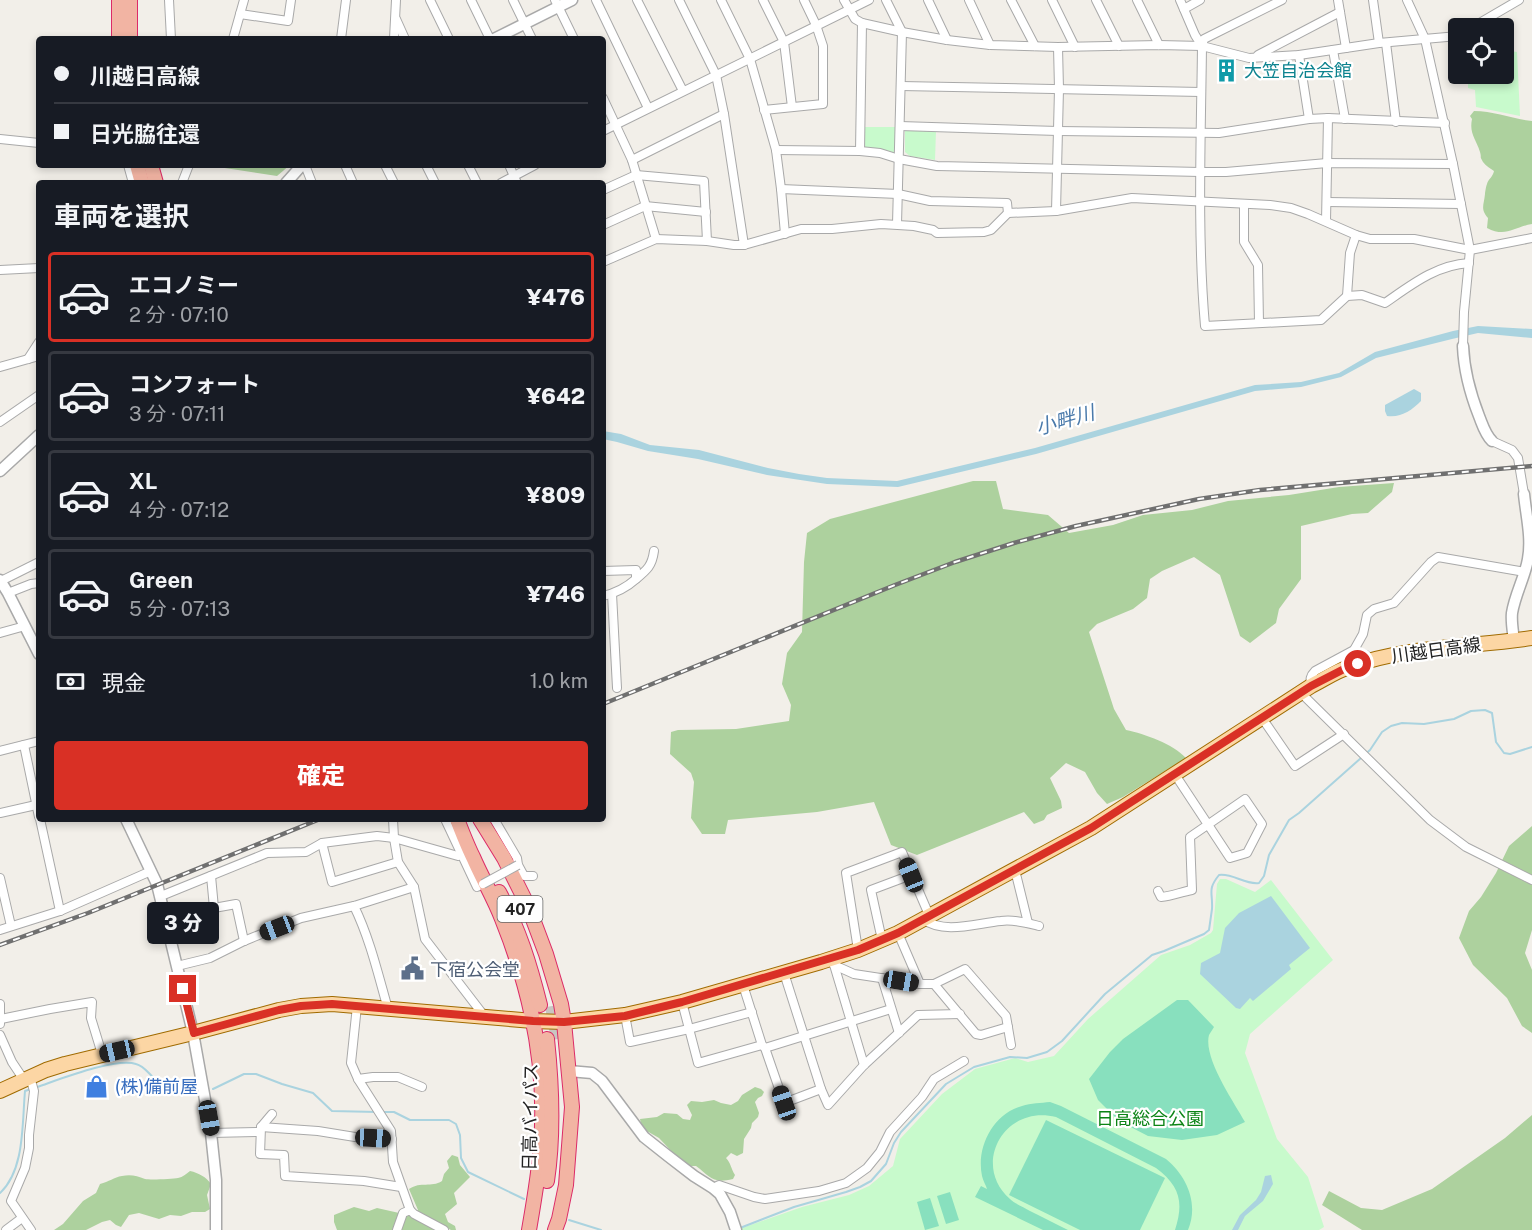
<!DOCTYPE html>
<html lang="ja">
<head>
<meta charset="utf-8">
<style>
  :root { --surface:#171b24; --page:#242831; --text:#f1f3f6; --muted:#9ea1a6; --line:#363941; --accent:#d93025 }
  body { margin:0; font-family:"Public Sans","Noto Sans JP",sans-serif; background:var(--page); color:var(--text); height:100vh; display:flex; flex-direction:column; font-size:22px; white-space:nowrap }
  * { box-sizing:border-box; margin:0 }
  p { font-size:20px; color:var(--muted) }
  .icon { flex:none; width:33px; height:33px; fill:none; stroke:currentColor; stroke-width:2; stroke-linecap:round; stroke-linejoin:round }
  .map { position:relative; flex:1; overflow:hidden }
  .drawer { position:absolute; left:36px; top:180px; width:570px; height:642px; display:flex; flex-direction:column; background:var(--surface); border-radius:6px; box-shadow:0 3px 9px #0003 }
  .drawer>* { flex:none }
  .hud { position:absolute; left:36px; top:36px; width:570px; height:132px; border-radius:6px; box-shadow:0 3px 9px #0003; display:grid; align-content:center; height:132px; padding:0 18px; background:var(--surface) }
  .fabs { position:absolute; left:1448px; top:18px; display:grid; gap:12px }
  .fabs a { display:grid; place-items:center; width:66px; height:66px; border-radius:6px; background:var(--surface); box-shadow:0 3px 9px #0003; font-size:30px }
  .end { position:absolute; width:27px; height:27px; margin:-14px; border:8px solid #d93025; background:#fff; box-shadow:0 0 0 3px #fff }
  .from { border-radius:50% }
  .bubble { position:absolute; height:42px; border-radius:6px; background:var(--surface); box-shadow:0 3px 9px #0003; font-size:20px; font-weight:800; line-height:42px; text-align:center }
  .car { position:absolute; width:18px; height:36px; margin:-18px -9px; border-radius:8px; box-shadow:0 0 4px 2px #0007; background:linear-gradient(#222 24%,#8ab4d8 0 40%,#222 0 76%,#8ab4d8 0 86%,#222 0) }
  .hud b { display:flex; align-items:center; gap:21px; height:57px; font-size:22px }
  .hud b+b { border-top:2px solid var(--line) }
  .hud i { width:15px; height:15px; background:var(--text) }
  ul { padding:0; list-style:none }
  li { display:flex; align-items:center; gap:18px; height:90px; margin:0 12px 9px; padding:0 6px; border:3px solid var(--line); border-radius:6px }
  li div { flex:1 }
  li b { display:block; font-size:22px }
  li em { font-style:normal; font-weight:800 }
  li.active { border-color:var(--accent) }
  li>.icon { width:54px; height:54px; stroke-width:1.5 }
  h2 { padding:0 18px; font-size:27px; line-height:72px }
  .pay { display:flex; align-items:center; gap:15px; height:66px; padding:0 18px; font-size:22px }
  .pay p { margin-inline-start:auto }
  .primary-button { display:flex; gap:12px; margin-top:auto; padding:12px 18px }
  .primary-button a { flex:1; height:69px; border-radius:6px; background:var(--accent); color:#fff; font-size:24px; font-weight:800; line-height:69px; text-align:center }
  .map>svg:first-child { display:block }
  .forest { fill:#add19e }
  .park { fill:#c8facc }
  .pitch { fill:#88e0be }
  .water { fill:#aad3df }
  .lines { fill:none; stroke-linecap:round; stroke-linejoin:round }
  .stream { stroke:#aad3df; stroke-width:2 }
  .trunk-tunnel { stroke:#c8c6c1; stroke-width:14; stroke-dasharray:14 7; stroke-linecap:butt }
  .minor-casing { stroke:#a9a9a9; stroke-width:10 }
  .tertiary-casing { stroke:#a9a9a9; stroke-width:13 }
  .primary-casing { stroke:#a06b00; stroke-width:16 }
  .trunk-casing { stroke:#dc2a67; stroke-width:16 }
  .minor { stroke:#fff; stroke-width:8 }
  .tertiary { stroke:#fff; stroke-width:10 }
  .primary { stroke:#fcd6a4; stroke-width:14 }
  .trunk { stroke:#f2b4a3; stroke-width:14 }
  .rail-casing { stroke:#707070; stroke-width:4.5 }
  .rail { stroke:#fff; stroke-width:2; stroke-dasharray:7; stroke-linecap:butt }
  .minor-bridge-casing { stroke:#a9a9a9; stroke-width:10; stroke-linecap:butt }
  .minor-bridge { stroke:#fff; stroke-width:8 }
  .route { stroke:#d93025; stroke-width:8 }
  .labels { text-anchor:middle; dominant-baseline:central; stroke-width:4.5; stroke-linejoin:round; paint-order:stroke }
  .shield { fill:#fff; stroke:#646464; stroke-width:1.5 }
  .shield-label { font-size:16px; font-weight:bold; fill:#222 }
  .culture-label { font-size:18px; fill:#0d838f; stroke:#fff; text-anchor:start }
  .street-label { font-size:18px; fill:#222; stroke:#fff }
  .service-label { font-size:18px; fill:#4e5e75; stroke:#fff; text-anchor:start }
  .shop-label { font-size:18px; fill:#366cbe; stroke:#fff; text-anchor:start }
  .park-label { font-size:18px; fill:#0c8416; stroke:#fff }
  .water-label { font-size:20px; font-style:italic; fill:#4a7aab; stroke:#fff }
</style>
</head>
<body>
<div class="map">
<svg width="1532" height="1230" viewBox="0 0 1532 1230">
  <rect width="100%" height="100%" fill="#f2efe9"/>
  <g class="forest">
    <path d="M1474 111C1494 111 1512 119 1532 121V224C1514 227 1506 238 1487 228L1488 218C1480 209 1484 205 1485 194 1485 193 1486 186 1487 184 1488 179 1493 177 1494 171 1490 168 1486 166 1483 162 1479 155 1482 159 1480 152 1476 139 1469 134 1472 119L1470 116Z"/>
    <path d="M205 165H290L277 176Z"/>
    <path d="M973 481H996L1003 509 1048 515 1069 533 1113 525 1143 515 1192 510 1228 501 1289 495 1339 487 1394 483 1392 492 1368 513 1352 514 1301 526V579L1279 609 1276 623 1250 643 1240 636 1220 575 1194 557 1162 571 1150 579 1147 598 1133 609 1097 624 1089 632 1114 709 1126 730C1145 734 1173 744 1186 758L1123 797 1107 804 1097 793 1085 772 1066 763 1050 778 1061 801 1062 808 1047 815 1044 820 1034 824 1024 812 917 855 891 845 874 802 817 812 728 820 725 834H702L691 818 694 782 691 773 670 754 671 732 678 730 736 729 789 721 791 705 782 684 787 653 802 632 804 562 807 533 830 519Z"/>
    <path d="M1532 826V930L1525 953 1532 970V1033L1522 1026 1507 998 1473 965 1459 938 1469 911 1481 897 1496 873 1509 846Z"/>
    <path d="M755 1087 761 1089 764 1092 762 1096 758 1098 755 1102 759 1113 758 1117 752 1123 751 1128 744 1139 743 1153 737 1156 731 1153 726 1158C731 1163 731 1169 735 1175L733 1179C712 1184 711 1177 696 1166H689L676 1156 659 1138 645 1130 641 1124 640 1119 657 1117 664 1113 677 1114 683 1119 690 1120 692 1115 687 1105 691 1101 702 1102 714 1100 721 1103 731 1105 738 1101 742 1095Z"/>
    <path d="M1532 1115V1230H1362L1322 1205 1329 1191 1361 1208 1382 1210 1432 1189 1505 1138Z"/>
    <path d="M452 1155 458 1157 460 1165 470 1177 454 1193 457 1204 445 1214 448 1222 455 1226 456 1230H451L443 1226 435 1230H337L334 1222V1215L354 1207 369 1211 377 1208 408 1215 418 1210 409 1189C421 1181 431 1188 442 1181L444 1174 449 1168 447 1161Z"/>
    <path d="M190 1171C199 1173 206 1177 211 1184L207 1195 210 1209 205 1212H192L181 1216 170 1215 159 1219 139 1213 129 1215 121 1227 116 1225 110 1220 102 1222 86 1230H54L63 1224 83 1201 96 1193 100 1184C109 1182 114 1177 122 1176 131 1174 137 1176 145 1179 150 1180 173 1179 178 1178 183 1177 186 1174 190 1171Z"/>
  </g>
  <g class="park">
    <path d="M1503 50 1517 52 1520 116 1476 107 1475 90 1468 88V74H1503Z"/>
    <path d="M863 127H895V155L863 149Z"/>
    <path d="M905 131H936L935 160 910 156 905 152Z"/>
    <path d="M1220 879H1226L1255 892 1271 880 1333 960 1250 1034 1245 1053 1277 1139 1308 1177 1324 1227 1319 1230H742V1228L802 1207 849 1195 869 1186 893 1166 900 1139 942 1094 975 1069 1015 1058 1028 1062 1054 1056 1088 1019 1161 955 1190 945 1211 933 1213 930 1217 884Z"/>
  </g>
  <g class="pitch">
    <path d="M1177 1000H1188L1214 1027C1213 1029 1210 1033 1209 1035 1203 1058 1234 1102 1245 1122L1217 1135 1182 1140 1148 1136 1119 1121 1098 1100 1089 1079 1110 1052 1123 1039Z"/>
    <path d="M1050 1102 1061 1106 1166 1159C1187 1176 1199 1204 1188 1230H1175C1184 1202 1180 1186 1156 1168L1056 1117C1004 1104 971 1165 1010 1199 1015 1204 1024 1207 1030 1211 1043 1217 1055 1224 1068 1230H1043L975 1197 981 1186 987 1189C986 1185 983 1181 982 1176 976 1147 993 1114 1022 1106 1031 1103 1041 1103 1050 1102Z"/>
    <path d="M1046 1120 1165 1178 1140 1230H1080L1009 1195Z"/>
    <path d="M950 1192 959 1220 946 1224 937 1196Z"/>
    <path d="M930 1198 939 1226 925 1230 917 1202Z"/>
  </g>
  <g class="water">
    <path d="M1478 326 1532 329V338L1478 333 1452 339 1376 358 1341 377 1301 387 1255 391 1036 454 898 487 827 484 767 475 698 459 648 451 617 442 603 439V431L621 434 650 445 699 450 768 468 799 474 827 478 897 481 1035 448 1255 385 1301 382 1339 373 1375 352 1453 331Z"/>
    <path d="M1414 389 1421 393V401C1412 410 1401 418 1387 416L1385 411V405Z"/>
    <path d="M1271 896 1310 948 1289 965 1291 969 1253 1001 1250 998 1240 1009 1236 1008 1200 974 1201 963 1220 953 1225 928 1239 913Z"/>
    <path d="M1271 1175 1273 1184 1263 1201 1245 1216 1238 1230H1232L1240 1215 1256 1200 1261 1192 1265 1176Z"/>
  </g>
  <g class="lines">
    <g class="stream">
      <path d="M37 1087C58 1080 116 1057 136 1064 144 1066 148 1073 154 1078 164 1088 178 1094 192 1093"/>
      <path d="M213 1089 244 1074H256L282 1084 313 1093 332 1111 377 1112"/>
      <path d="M383 1112H394L410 1120H449L456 1124 460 1135 461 1158 468 1172 524 1199"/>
      <path d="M0 1193C25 1170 22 1123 25 1091L31 1089"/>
      <path d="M569 1220 601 1230"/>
      <path d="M740 1228 794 1207 846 1192 860 1187 871 1181 886 1164 894 1143 901 1132 946 1084 974 1067 1010 1057 1027 1058 1047 1052 1062 1041 1105 994 1152 955 1164 951 1204 934 1209 930C1210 923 1211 916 1212 909 1213 892 1207 890 1219 875 1233 873 1245 885 1259 883L1264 876 1269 855 1289 820 1299 813 1370 750 1382 732 1391 726 1402 723 1424 724 1454 719 1471 711 1485 710 1492 713 1496 742 1504 753 1510 754 1532 747"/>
    </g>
    <path class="trunk-tunnel" d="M552 1006 558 1039"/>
    <defs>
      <g id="minor">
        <path d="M169 0 171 39"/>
        <path d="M430 0 449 39"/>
        <path d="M471 0 490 39"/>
        <path d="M513 0 532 39"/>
        <path d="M555 0 574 39"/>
        <path d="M596 0 648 108"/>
        <path d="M637 0 683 91"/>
        <path d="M679 0 716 75 724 114 744 245"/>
        <path d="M721 0 750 59 776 150 781 189 785 234"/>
        <path d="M763 0 784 42 792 107"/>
        <path d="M844 0 855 19 862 23 902 32 947 40 990 45 1058 47 1159 45 1202 46 1249 58 1299 55 1379 43 1458 36"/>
        <path d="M886 0 902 32 897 224"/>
        <path d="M928 0 947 40"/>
        <path d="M969 0 990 45"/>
        <path d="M1011 0 1035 46"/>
        <path d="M1052 0 1075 47"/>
        <path d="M1096 0 1119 46"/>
        <path d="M1137 0 1159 45"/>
        <path d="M1180 0 1195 35 1202 46C1201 139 1197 233 1205 326L1321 320 1347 296 1362 295 1385 303C1411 285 1436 265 1469 263"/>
        <path d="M1338 0 1346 48"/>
        <path d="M1373 0 1379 43"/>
        <path d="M1407 0 1425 39 1453 164 1470 250 1464 312 1463 346"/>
        <path d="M1184 9 1200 0"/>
        <path d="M240 14 288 21 291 0"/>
        <path d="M396 19 405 39"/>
        <path d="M1471 28 1519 0"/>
        <path d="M233 39 244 0"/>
        <path d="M341 39 346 0"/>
        <path d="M394 39 396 0"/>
        <path d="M1386 43 1396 122"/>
        <path d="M1202 46 1204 39 1282 0"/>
        <path d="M1333 50 1345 119"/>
        <path d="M1258 55 1340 12"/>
        <path d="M1299 55 1309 119"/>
        <path d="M901 86 1201 92"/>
        <path d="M603 98 632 160 656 239"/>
        <path d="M764 110 823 104V46L816 25 804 0"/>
        <path d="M900 126 1058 131 1219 133 1309 119 1328 118 1445 123"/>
        <path d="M603 131 869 0"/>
        <path d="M0 139 39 143"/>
        <path d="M776 150 860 151 880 153 899 159 937 166 1200 172H1226L1327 163 1453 164"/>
        <path d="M860 151 862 23"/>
        <path d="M632 160 724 114"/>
        <path d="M128 165 133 183"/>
        <path d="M305 165 312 183"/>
        <path d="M345 165 353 183"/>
        <path d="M385 165 394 183"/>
        <path d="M426 165 435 183"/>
        <path d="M468 165 477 183"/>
        <path d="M509 165 517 183"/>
        <path d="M182 183 189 165"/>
        <path d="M501 183 535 165"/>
        <path d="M781 189 898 194 930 201 1007 203 1008 213"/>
        <path d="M603 190 636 175 704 181 707 241"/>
        <path d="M1327 202 1461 204"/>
        <path d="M1244 204V242L1258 265 1259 323"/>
        <path d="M1056 211 1059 89 1058 47"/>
        <path d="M1326 221 1328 118"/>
        <path d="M603 225 645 206 706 212"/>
        <path d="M603 262 656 239 707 241 734 245H744L801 229H832L881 224 914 226 933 230 937 233 984 232 991 230 1008 213 1056 211 1132 198 1270 205 1291 208 1308 214 1356 235 1370 239H1414L1470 250 1532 238"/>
        <path d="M0 270 39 268"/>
        <path d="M1347 296 1350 253 1356 235"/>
        <path d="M28 359 39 342"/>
        <path d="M0 367 39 356"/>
        <path d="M0 422 39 395"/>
        <path d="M1492 441 1512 450 1518 458 1524 494"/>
        <path d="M603 571 636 570V579C626 588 616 593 603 596"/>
        <path d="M636 579C647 570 652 566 654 551"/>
        <path d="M1 581 39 562"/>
        <path d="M8 593 31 584 39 583"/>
        <path d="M612 594 617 688"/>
        <path d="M0 633 25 626"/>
        <path d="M1354 650 1366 655 1370 660"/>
        <path d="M1311 686C1310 679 1310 676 1315 671L1354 650 1363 634 1367 615 1374 609 1394 603 1431 562 1438 557 1525 572"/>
        <path d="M1301 693 1430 820 1466 847 1532 880"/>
        <path d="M1262 718 1295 766 1344 734"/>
        <path d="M24 745 39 817"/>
        <path d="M0 751 39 741"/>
        <path d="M0 813 36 805"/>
        <path d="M40 819 60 911"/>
        <path d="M393 819 394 838 398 862 414 887 425 939 485 1017"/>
        <path d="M445 819 477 887 483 884"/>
        <path d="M494 819 517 858 518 865 524 876H533"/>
        <path d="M322 843 332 882 398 862"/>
        <path d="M1015 870 1028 923"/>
        <path d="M211 876 214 908 236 904 244 941"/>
        <path d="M0 878 11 926"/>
        <path d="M1158 891 1161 897C1172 896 1181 892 1192 890L1190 837 1245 799 1262 824 1247 853 1230 858 1174 773"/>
        <path d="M161 896 267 853 306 852 322 843 377 836 394 838 458 856"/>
        <path d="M354 906C370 939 378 974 388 1009"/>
        <path d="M923 919C944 935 977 923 1001 921 1013 919 1027 923 1039 926"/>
        <path d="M0 930 60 911 151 871"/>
        <path d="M898 933 920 984H934L976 1034 981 1035 1008 1027"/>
        <path d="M882 940 871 890 911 875"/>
        <path d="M858 950 846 873 902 852 929 915"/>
        <path d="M832 958 864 1065"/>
        <path d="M834 965 854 974 920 984"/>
        <path d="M177 966 210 958 244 941 301 918 354 906 414 887"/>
        <path d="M784 973 821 1089 828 1105 864 1065 918 1015 960 1014"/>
        <path d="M882 978 899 1033"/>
        <path d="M934 984 965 969 1006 1016 1011 1045"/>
        <path d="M743 985 762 1045 765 1048 784 1103 821 1089"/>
        <path d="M682 1002 698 1063 762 1045"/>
        <path d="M0 1004V1024"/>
        <path d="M357 1006 351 1063 358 1079 391 1131 393 1162 410 1210"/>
        <path d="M625 1015 630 1042 689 1029 752 1012"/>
        <path d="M1 1019 50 1009 92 1002 91 1018 102 1054"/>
        <path d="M0 1035 12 1062 24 1080"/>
        <path d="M765 1048 891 1009"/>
        <path d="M30 1077 34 1091 29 1135V1148L25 1168 11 1201 31 1230"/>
        <path d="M358 1079 373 1077H398L422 1087"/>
        <path d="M272 1114 261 1127 260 1154 284 1155 285 1176 364 1181 401 1187"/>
        <path d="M261 1127 318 1131 355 1137 392 1139"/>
        <path d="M211 1133 260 1132"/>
        <path d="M713 1188 719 1185 754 1197 765 1199 819 1191 846 1183 867 1168 880 1152 890 1132 922 1097 934 1079 964 1061"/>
        <path d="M6 1230 22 1218"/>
        <path d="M397 1230 403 1213 410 1210 414 1214 444 1230"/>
      </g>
      <g id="tertiary">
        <path d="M494 39 572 0"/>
        <path d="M286 183 302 165"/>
        <path d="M1463 346C1464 371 1470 393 1479 416 1483 426 1485 434 1492 441"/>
        <path d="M0 471 39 435"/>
        <path d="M0 580 8 593 39 654"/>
        <path d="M1514 641C1513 631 1511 622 1512 613 1515 594 1525 577 1528 559 1532 538 1526 515 1524 494"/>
        <path d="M126 819 157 884 193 1033 211 1133 216 1180V1230"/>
        <path d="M569 1071 592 1073 602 1081 644 1137 668 1156 694 1176 713 1188 720 1194 730 1212 736 1230"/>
      </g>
      <path id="primary" d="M0 1091 46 1070 65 1064 193 1033 279 1010 301 1006 332 1004 533 1021 564 1022 625 1015 682 1002 821 962 858 950 898 933 1091 828 1311 686C1323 680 1336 671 1349 667 1407 646 1471 647 1532 638"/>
      <g id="trunk">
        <path d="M130 0V39"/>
        <path d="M119 39V0"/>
        <path d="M137 165 142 183"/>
        <path d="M151 165 156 183"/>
        <path d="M457 819C462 832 467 845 473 857 482 878 494 898 502 919 531 991 547 1067 541 1144 539 1173 534 1201 529 1230"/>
        <path d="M480 819 504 858 528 906 546 954 561 1004 564 1022 572 1107 566 1185 559 1219 555 1230"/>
        <path d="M499 892C519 929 530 965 540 1005"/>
        <path d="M547 1181C554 1134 552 1086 547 1039"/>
      </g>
    </defs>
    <use href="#minor" class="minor-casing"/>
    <use href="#tertiary" class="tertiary-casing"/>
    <use href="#primary" class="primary-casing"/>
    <use href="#trunk" class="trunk-casing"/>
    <use href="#minor" class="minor"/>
    <use href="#tertiary" class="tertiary"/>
    <use href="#primary" class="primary"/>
    <use href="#trunk" class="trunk"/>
    <defs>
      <g id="rail">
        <path d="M603 704 895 585 955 562 1014 543 1076 526 1199 499 1260 490 1532 466"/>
        <path d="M0 945 88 913 320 819"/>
      </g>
    </defs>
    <use href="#rail" class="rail-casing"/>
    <use href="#rail" class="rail"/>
    <defs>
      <path id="minor-bridge" d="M483 884 518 865"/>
    </defs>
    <use href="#minor-bridge" class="minor-bridge-casing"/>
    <use href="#minor-bridge" class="minor-bridge"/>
  </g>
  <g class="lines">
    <path class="route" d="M183 989 194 1033 279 1010 301 1006 332 1004 533 1021 564 1022 625 1016 682 1002 858 950 898 933 1091 828 1311 686 1346 668 1358 664"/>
  </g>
  <defs>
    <symbol id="building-bare" viewBox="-9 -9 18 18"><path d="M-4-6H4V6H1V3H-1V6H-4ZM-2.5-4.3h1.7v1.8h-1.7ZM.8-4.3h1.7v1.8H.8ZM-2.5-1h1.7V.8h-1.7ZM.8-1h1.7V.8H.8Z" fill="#0f9aa8" stroke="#fff" stroke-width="2.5" paint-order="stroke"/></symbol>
    <symbol id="civic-bare" viewBox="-9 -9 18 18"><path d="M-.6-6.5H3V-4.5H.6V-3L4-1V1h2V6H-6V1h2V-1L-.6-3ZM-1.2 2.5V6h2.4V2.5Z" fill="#5c6f8a" stroke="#fff" stroke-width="2.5" paint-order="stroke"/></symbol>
    <symbol id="shop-bare" viewBox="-9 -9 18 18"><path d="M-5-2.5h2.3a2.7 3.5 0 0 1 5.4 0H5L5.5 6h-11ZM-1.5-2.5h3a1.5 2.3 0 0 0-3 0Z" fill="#3f7fe0" stroke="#fff" stroke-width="2.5" paint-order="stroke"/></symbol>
  </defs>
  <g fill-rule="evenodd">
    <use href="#building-bare" x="1210" y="54" width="33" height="33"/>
    <use href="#civic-bare" x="396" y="952" width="33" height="33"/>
    <use href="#shop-bare" x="80" y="1070" width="33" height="33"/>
  </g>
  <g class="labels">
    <rect class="shield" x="497.5" y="896" width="45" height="26" rx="4.5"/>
    <g class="shield-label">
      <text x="520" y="909">407</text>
    </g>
    <g class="culture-label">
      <text x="1244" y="70">大笠自治会館</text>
    </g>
    <g class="street-label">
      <text transform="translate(1436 650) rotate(-8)">川越日高線</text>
      <text transform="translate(530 1117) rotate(-89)">日高バイパス</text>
    </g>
    <g class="service-label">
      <text x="430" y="969">下宿公会堂</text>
    </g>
    <g class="shop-label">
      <text x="115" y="1086">(株)備前屋</text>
    </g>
    <g class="park-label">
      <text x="1150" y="1118">日高総合公園</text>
    </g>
    <g class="water-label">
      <text transform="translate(1065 420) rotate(-16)">小畔川</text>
    </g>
  </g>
</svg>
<div class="fabs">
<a><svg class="icon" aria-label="locate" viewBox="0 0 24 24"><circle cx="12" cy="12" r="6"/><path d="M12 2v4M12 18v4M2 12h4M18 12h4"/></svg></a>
</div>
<i class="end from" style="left:1358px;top:664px"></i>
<i class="end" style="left:183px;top:989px"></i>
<div class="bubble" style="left:147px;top:902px;width:72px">3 分</div>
<i class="car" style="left:911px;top:875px;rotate:338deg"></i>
<i class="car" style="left:277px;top:928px;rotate:249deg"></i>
<i class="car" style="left:901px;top:981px;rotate:99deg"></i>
<i class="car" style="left:117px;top:1051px;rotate:257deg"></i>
<i class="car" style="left:784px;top:1103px;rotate:341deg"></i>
<i class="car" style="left:209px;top:1118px;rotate:170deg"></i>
<i class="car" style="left:373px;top:1138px;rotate:93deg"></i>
<div class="hud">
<b><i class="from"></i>川越日高線</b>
<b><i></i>日光脇往還</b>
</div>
<section class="drawer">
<h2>車両を選択</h2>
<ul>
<li class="active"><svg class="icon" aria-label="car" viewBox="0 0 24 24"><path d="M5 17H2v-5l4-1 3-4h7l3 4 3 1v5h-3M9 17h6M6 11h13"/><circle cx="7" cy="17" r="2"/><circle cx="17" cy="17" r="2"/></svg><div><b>エコノミー</b><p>2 分 · 07:10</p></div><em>¥476</em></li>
<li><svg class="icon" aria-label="car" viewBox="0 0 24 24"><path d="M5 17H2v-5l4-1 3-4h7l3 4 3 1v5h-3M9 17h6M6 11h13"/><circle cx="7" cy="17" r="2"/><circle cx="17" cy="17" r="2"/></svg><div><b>コンフォート</b><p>3 分 · 07:11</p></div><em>¥642</em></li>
<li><svg class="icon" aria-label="car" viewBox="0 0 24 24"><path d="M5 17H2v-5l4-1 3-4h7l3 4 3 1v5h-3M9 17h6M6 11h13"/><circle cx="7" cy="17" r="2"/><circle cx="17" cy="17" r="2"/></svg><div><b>XL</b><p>4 分 · 07:12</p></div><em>¥809</em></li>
<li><svg class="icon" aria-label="car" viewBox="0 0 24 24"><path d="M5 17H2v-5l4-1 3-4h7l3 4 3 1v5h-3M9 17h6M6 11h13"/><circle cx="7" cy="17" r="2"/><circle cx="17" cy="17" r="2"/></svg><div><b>Green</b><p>5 分 · 07:13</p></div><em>¥746</em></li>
</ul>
<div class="pay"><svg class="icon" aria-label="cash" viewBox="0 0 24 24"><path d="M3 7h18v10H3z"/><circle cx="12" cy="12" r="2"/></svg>現金<p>1.0 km</p></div>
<div class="primary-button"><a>確定</a></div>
</section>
</div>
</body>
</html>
